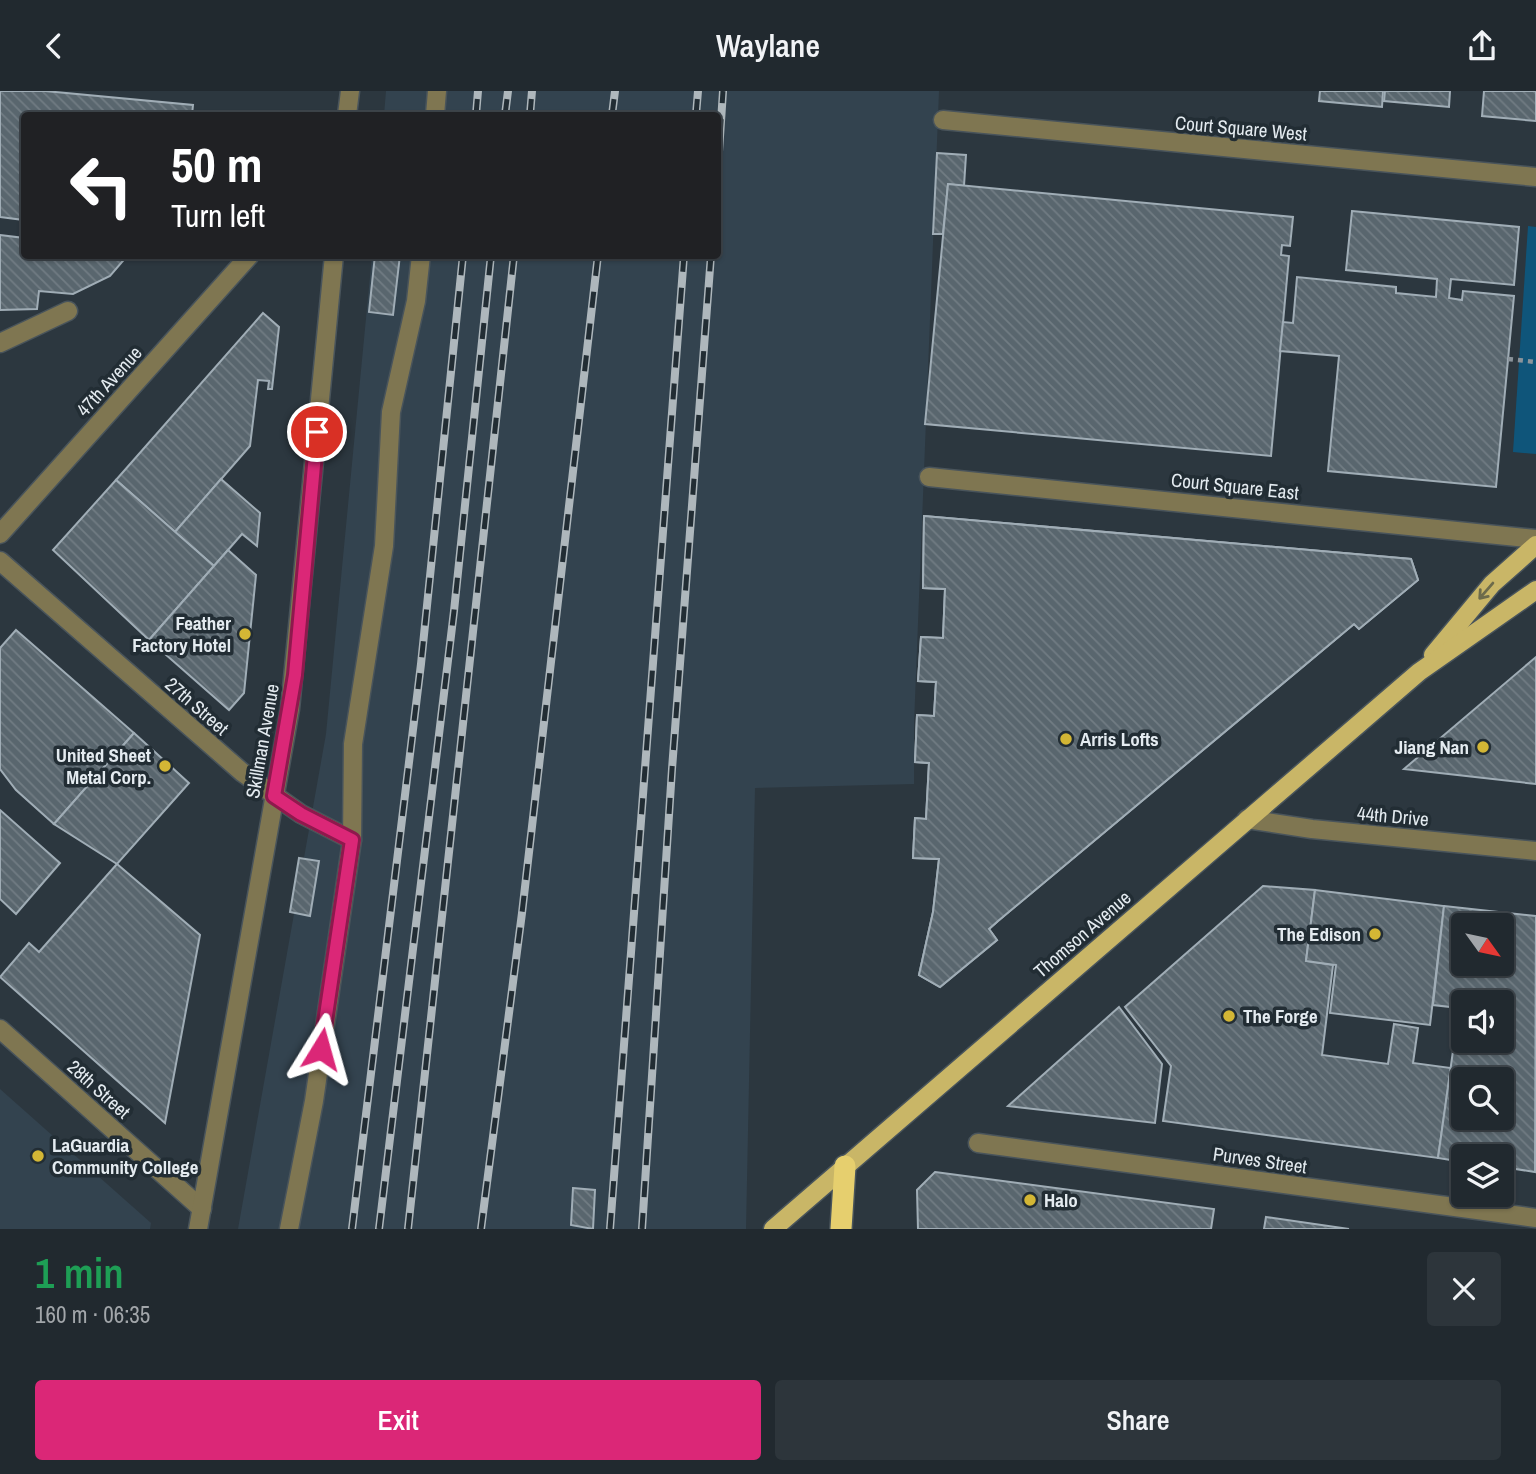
<!DOCTYPE html>
<meta charset="utf-8">
<style>
:root{--surface:#21292f;--page:#2d353b;--text:#f1f3f6;--muted:#a2a6aa;--line:#3e454b;--accent:#db2777}
body{margin:0;font-family:"Archivo Narrow",sans-serif;background:var(--page);color:var(--text);height:100vh;display:flex;flex-direction:column;font-size:26px;white-space:nowrap}
*{box-sizing:border-box;margin:0}
p{font-size:23px;color:var(--muted)}
.icon{flex:none;width:38px;height:38px;fill:none;stroke:currentColor;stroke-width:2;stroke-linecap:round;stroke-linejoin:round}
.map{position:relative;height:1138px;overflow:hidden}
.panel{display:flex;flex-direction:column;background:var(--surface);flex:1}
.panel>*{flex:none}
.hud{position:absolute;left:21px;top:21px;width:700px;height:147px;border-radius:7px;box-shadow:0 2px 5px #0004,0 0 0 2px var(--line);background:#202124;color:#fff;overflow:hidden}
.needle{width:46px;rotate:123deg}
.controls{position:absolute;left:1451px;top:822px;display:grid;gap:14px}
.controls a{display:grid;place-items:center;width:63px;height:63px;border-radius:7px;background:var(--surface);box-shadow:0 2px 5px #0004,0 0 0 2px var(--line);font-size:35px}
.pin{position:absolute;display:grid;place-items:center;width:60px;height:60px;color:#fff;margin:-30px;border:4px solid #fff;border-radius:50%;box-shadow:0 2px 7px #0007}
.me{position:absolute;width:77px;margin:-38px;rotate:8deg;stroke-linejoin:round;filter:drop-shadow(0 0 5px #0008)}
.turn{display:flex;align-items:center;gap:24px;height:147px;padding:0 35px;font-size:32px}
.turn .icon{width:91px;height:91px;stroke-width:2.5}
.turn b{display:block;font-size:49px;line-height:60px}
.round{display:grid;place-items:center;flex:none;width:74px;height:74px;border-radius:7px;background:var(--page)}
.overview{display:flex;align-items:center;justify-content:space-between;height:119px;padding:0 35px}
h1{font-size:42px;font-weight:600;line-height:52px;color:#1e9e55}
.button{display:flex;gap:14px;margin-top:auto;padding:14px 35px}
.button a{flex:1;height:80px;border-radius:7px;background:var(--accent);color:#fff;font-size:28px;font-weight:600;line-height:80px;text-align:center}
.button a+a{background:var(--page);color:var(--text)}
header{display:flex;justify-content:space-between;align-items:center;height:91px;padding:0 35px;background:var(--surface);font-size:32px;font-weight:600}
.map>svg:first-child{display:block}
.built{fill:#33434f}
.park{fill:#0f557a}
.building{fill:url(#building-back-hatch);stroke:#a0adb6;stroke-width:2;fill-rule:evenodd}
.lines{fill:none;stroke-linecap:round;stroke-linejoin:round}
.minor-casing{stroke:#49545b;stroke-width:21}
.major-casing{stroke:#49545b;stroke-width:21}
.highway-casing{stroke:#49545b;stroke-width:24}
.path{stroke:#8b949b;stroke-width:4.5;stroke-dasharray:5 5;stroke-linecap:butt}
.minor{stroke:#7f7651;stroke-width:18}
.major{stroke:#c9b667;stroke-width:18}
.highway{stroke:#e6cf6e;stroke-width:21}
.rail-casing{stroke:#aeb7bc;stroke-width:8}
.rail{stroke:#222d34;stroke-width:5;stroke-dasharray:16;stroke-linecap:butt}
.oneway{stroke:#6d6b4b}
.route-casing{stroke:#8e194d;stroke-width:18}
.route{stroke:#db2777;stroke-width:12}
.poi-dot{fill:#d3b635;stroke:#222d34;stroke-width:2.5}
.labels{text-anchor:middle;stroke-width:7;stroke-linejoin:round;paint-order:stroke}
.street-label{font-size:19px;fill:#e4ebf0;stroke:#222d34}
.poi-label{font-size:19px;font-weight:bold;fill:#e4ebf0;stroke:#222d34;text-anchor:end}
</style>
<header><svg class="icon" aria-label="back" viewBox="0 0 24 24"><path d="M15 5l-7 7 7 7"/></svg>Waylane<svg class="icon" aria-label="share" viewBox="0 0 24 24"><path d="M12 15V3M7 8l5-5 5 5M5 13v7h14v-7"/></svg></header>
<div class="map">
<svg width="1536" height="1138" viewBox="0 0 1536 1138">
<defs>
<pattern id="building-back-hatch" width="6" height="6" patternUnits="userSpaceOnUse" patternTransform="scale(1.75)"><rect width="6" height="6" fill="#59666e"/><path d="M-1 5l2 2M0 0l6 6M5-1l2 2" fill="none" stroke="#717c83"/></pattern>
</defs>
<rect width="100%" height="100%" fill="#2c373f"/>
<g class="built">
<polygon points="386,0 939,0 914,633 914,693 755,697 746,1138 238,1138 326,643 372,165 718,164 718,24 384,24"/>
<polygon points="0,998 151,1132 150,1138 0,1138"/>
</g>
<polygon class="park" points="1528,135 1536,136 1536,363 1513,361"/>
<g class="building">
<polygon points="0,0 45,0 193,14 192,24 24,24 24,129 0,126"/>
<polygon points="1320,0 1383,0 1382,16 1319,10"/>
<polygon points="1385,0 1450,0 1449,16 1384,10"/>
<polygon points="1484,0 1536,0 1536,30 1482,25"/>
<polygon points="937,62 966,64 964,95 948,93 943,143 933,143"/>
<polygon points="948,93 1293,126 1290,155 1282,154 1281,164 1289,165 1271,365 925,333"/>
<polygon points="1352,120 1519,136 1514,194 1451,188 1449,207 1462,209 1463,200 1514,205 1496,396 1328,380 1339,265 1280,260 1283,231 1293,232 1297,186 1396,196 1396,202 1436,206 1437,188 1346,179"/>
<polygon points="0,144 24,147 24,164 128,164 110,185 73,203 39,200 37,218 0,219"/>
<polygon points="375,164 400,164 393,224 369,221"/>
<polygon points="263,222 279,236 272,298 268,298 269,290 258,289 250,355 175,441 116,389"/>
<polygon points="221,388 260,422 257,455 242,443 214,475 175,441"/>
<polygon points="116,389 214,475 149,549 53,459"/>
<path d="M 924,425 L 1411,468 L 1418,489 L 1359,538 L 1354,533 L 998,830 L 989,838 L 997,849 L 940,896 L 919,884 L 933,821 L 939,768 L 913,767 L 915,727 L 926,728 L 929,672 L 915,671 L 917,624 L 934,625 L 936,591 L 918,590 L 921,546 L 943,547 L 945,498 L 923,497 ZM 1028,527 L 1138,542 L 1151,576 L 1050,660 L 1016,645 Z"/>
<polygon points="924,425 1411,468 1418,489 1359,538 1354,533 998,830 989,838 997,849 940,896 919,884 933,821 939,768 913,767 915,727 926,728 929,672 915,671 917,624 934,625 936,591 918,590 921,546 943,547 945,498 923,497"/>
<polygon points="228,459 256,484 244,602 229,619 149,549"/>
<polygon points="16,539 134,642 54,733 16,699 0,678 0,557"/>
<polygon points="1536,566 1536,693 1404,678"/>
<polygon points="134,642 189,692 117,773 54,733"/>
<polygon points="0,719 60,772 16,823 0,808"/>
<polygon points="299,767 319,770 310,825 290,821"/>
<polygon points="117,773 200,844 165,1032 0,886 29,852 39,861"/>
<polygon points="1263,795 1315,799 1306,870 1333,874 1322,964 1388,973 1394,933 1418,937 1413,972 1451,977 1438,1067 1163,1030 1171,975 1125,916"/>
<polygon points="1315,799 1444,815 1430,934 1330,922 1336,874 1306,870"/>
<path d="M 1444,815 L 1536,825 L 1535,1081 L 1502,1076 L 1502,1066 L 1463,1066 L 1463,1071 L 1438,1067 L 1459,917 L 1433,914 ZM 1463,835 L 1502,835 L 1502,873 L 1463,873 ZM 1463,912 L 1502,912 L 1502,950 L 1463,950 ZM 1463,989 L 1502,989 L 1502,1027 L 1463,1027 Z"/>
<polygon points="1119,916 1162,973 1155,1032 1008,1015"/>
<polygon points="935,1081 1214,1118 1211,1138 918,1138 917,1099"/>
<polygon points="573,1097 595,1099 593,1138 571,1134"/>
<polygon points="1266,1126 1349,1138 1264,1138"/>
</g>
<g class="lines">
<defs>
<g id="minor">
<polyline points="347,24 350,0"/>
<polyline points="435,24 437,0"/>
<polyline points="943,29 1536,86"/>
<polyline points="0,252 68,220"/>
<polyline points="929,386 1536,448"/>
<polyline points="0,443 250,164"/>
<polyline points="0,470 243,682 301,723 352,749"/>
<polyline points="1247,728 1312,738 1536,760"/>
<polyline points="0,938 202,1118"/>
<polyline points="978,1052 1536,1127"/>
<polyline points="198,1138 290,618 334,164"/>
<polyline points="289,1138 314,1010 352,749 353,653 384,455 391,321 416,210 421,164"/>
</g>
<g id="major">
<polyline points="1433,564 1492,493 1536,454"/>
<polyline points="773,1138 1419,581 1536,499"/>
</g>
<polyline id="highway" points="841,1138 845,1075"/>
</defs>
<use href="#minor" class="minor-casing"/>
<use href="#major" class="major-casing"/>
<use href="#highway" class="highway-casing"/>
<polyline class="path" points="1508,268 1536,271"/>
<use href="#minor" class="minor"/>
<use href="#major" class="major"/>
<use href="#highway" class="highway"/>
<defs>
<g id="rail">
<polyline points="476,24 478,0"/>
<polyline points="505,24 508,0"/>
<polyline points="530,24 532,0"/>
<polyline points="612,24 615,0"/>
<polyline points="696,24 698,0"/>
<polyline points="718,76 723,0"/>
<polyline points="352,1138 421,573 463,164"/>
<polyline points="379,1138 454,520 491,164"/>
<polyline points="408,1138 514,164"/>
<polyline points="481,1138 522,822 598,164"/>
<polyline points="610,1138 684,164"/>
<polyline points="642,1138 672,678 711,164"/>
</g>
</defs>
<use href="#rail" class="rail-casing"/>
<use href="#rail" class="rail"/>
</g>
<defs><path id="oneway-shaft" d="M-6 0H5M1.5-3L5.5 0L1.5 3" fill="none" stroke-width="1.6" stroke-linecap="round" stroke-linejoin="round" transform="scale(1.75)"/></defs>
<use class="oneway" href="#oneway-shaft" transform="translate(1486 500) rotate(131)"/>
<g class="lines">
<defs>
<polyline id="route" points="317,341 295,584 274,705 301,723 352,749 321,958"/>
</defs>
<use href="#route" class="route-casing"/>
<use href="#route" class="route"/>
</g>
<g class="poi-dot">
<circle cx="245" cy="543" r="7"/>
<circle cx="1066" cy="648" r="7"/>
<circle cx="1483" cy="656" r="7"/>
<circle cx="165" cy="675" r="7"/>
<circle cx="1375" cy="843" r="7"/>
<circle cx="1229" cy="925" r="7"/>
<circle cx="38" cy="1065" r="7"/>
<circle cx="1030" cy="1109" r="7"/>
</g>
<g class="labels">
<g class="street-label">
<text transform="translate(1241 37) rotate(5)" y="7">Court Square West</text>
<text transform="translate(109 290) rotate(-48)" y="7">47th Avenue</text>
<text transform="translate(1235 395) rotate(6)" y="7">Court Square East</text>
<text transform="translate(197 615) rotate(41)" y="7">27th Street</text>
<text transform="translate(262 650) rotate(-80)" y="7">Skillman Avenue</text>
<text transform="translate(1393 725) rotate(5)" y="7">44th Drive</text>
<text transform="translate(1082 843) rotate(-41)" y="7">Thomson Avenue</text>
<text transform="translate(99 998) rotate(42)" y="7">28th Street</text>
<text transform="translate(1260 1069) rotate(8)" y="7">Purves Street</text>
</g>
<g class="poi-label">
<text x="231" y="539">Feather<tspan x="231" dy="22">Factory Hotel</tspan></text>
<text x="1080" y="655" text-anchor="start">Arris Lofts</text>
<text x="1469" y="663">Jiang Nan</text>
<text x="151" y="671">United Sheet<tspan x="151" dy="22">Metal Corp.</tspan></text>
<text x="1361" y="850">The Edison</text>
<text x="1243" y="932" text-anchor="start">The Forge</text>
<text x="52" y="1061" text-anchor="start">LaGuardia<tspan x="52" dy="22">Community College</tspan></text>
<text x="1044" y="1116" text-anchor="start">Halo</text>
</g>
</g>
</svg>
<div class="controls">
<a><svg class="needle" viewBox="-14 -14 28 28"><path d="M0-13l5 13h-10z" fill="#e53935"/><path d="M0 13l5-13h-10z" fill="#a2a6aa"/></svg></a>
<a><svg class="icon" aria-label="sound" viewBox="0 0 24 24"><path d="M4 9h4l5-4v14l-5-4H4zM17 9q2 3 0 6"/></svg></a>
<a><svg class="icon" aria-label="search" viewBox="0 0 24 24"><circle cx="10" cy="10" r="6"/><path d="M15 15l6 6"/></svg></a>
<a><svg class="icon" aria-label="layers" viewBox="0 0 24 24"><path d="M12 4l9 5-9 5-9-5zM3 14l9 5 9-5"/></svg></a>
</div>
<div class="pin" style="left:317px;top:341px;background:#d93025"><svg class="icon" aria-label="arrive" viewBox="0 0 24 24"><path d="M6 21V4h12l-3 4 3 4H6"/></svg></div>
<svg class="me" style="left:321px;top:958px" viewBox="-20 -20 40 40"><path d="M0-17L14 15 0 8-14 15z" fill="#db2777" stroke="#fff" stroke-width="4"/></svg>
<div class="hud">
<div class="turn"><svg class="icon" aria-label="left" viewBox="0 0 24 24"><path d="M17 20v-9H6M10 6l-5 5 5 5"/></svg><div><b>50 m</b>Turn left</div></div>
</div>
</div>
<section class="panel">
<div class="overview"><div><h1>1 min</h1><p>160 m · 06:35</p></div><a class="round"><svg class="icon" aria-label="close" viewBox="0 0 24 24"><path d="M6 6l12 12M18 6L6 18"/></svg></a></div>
<div class="button"><a>Exit</a><a>Share</a></div>
</section>
